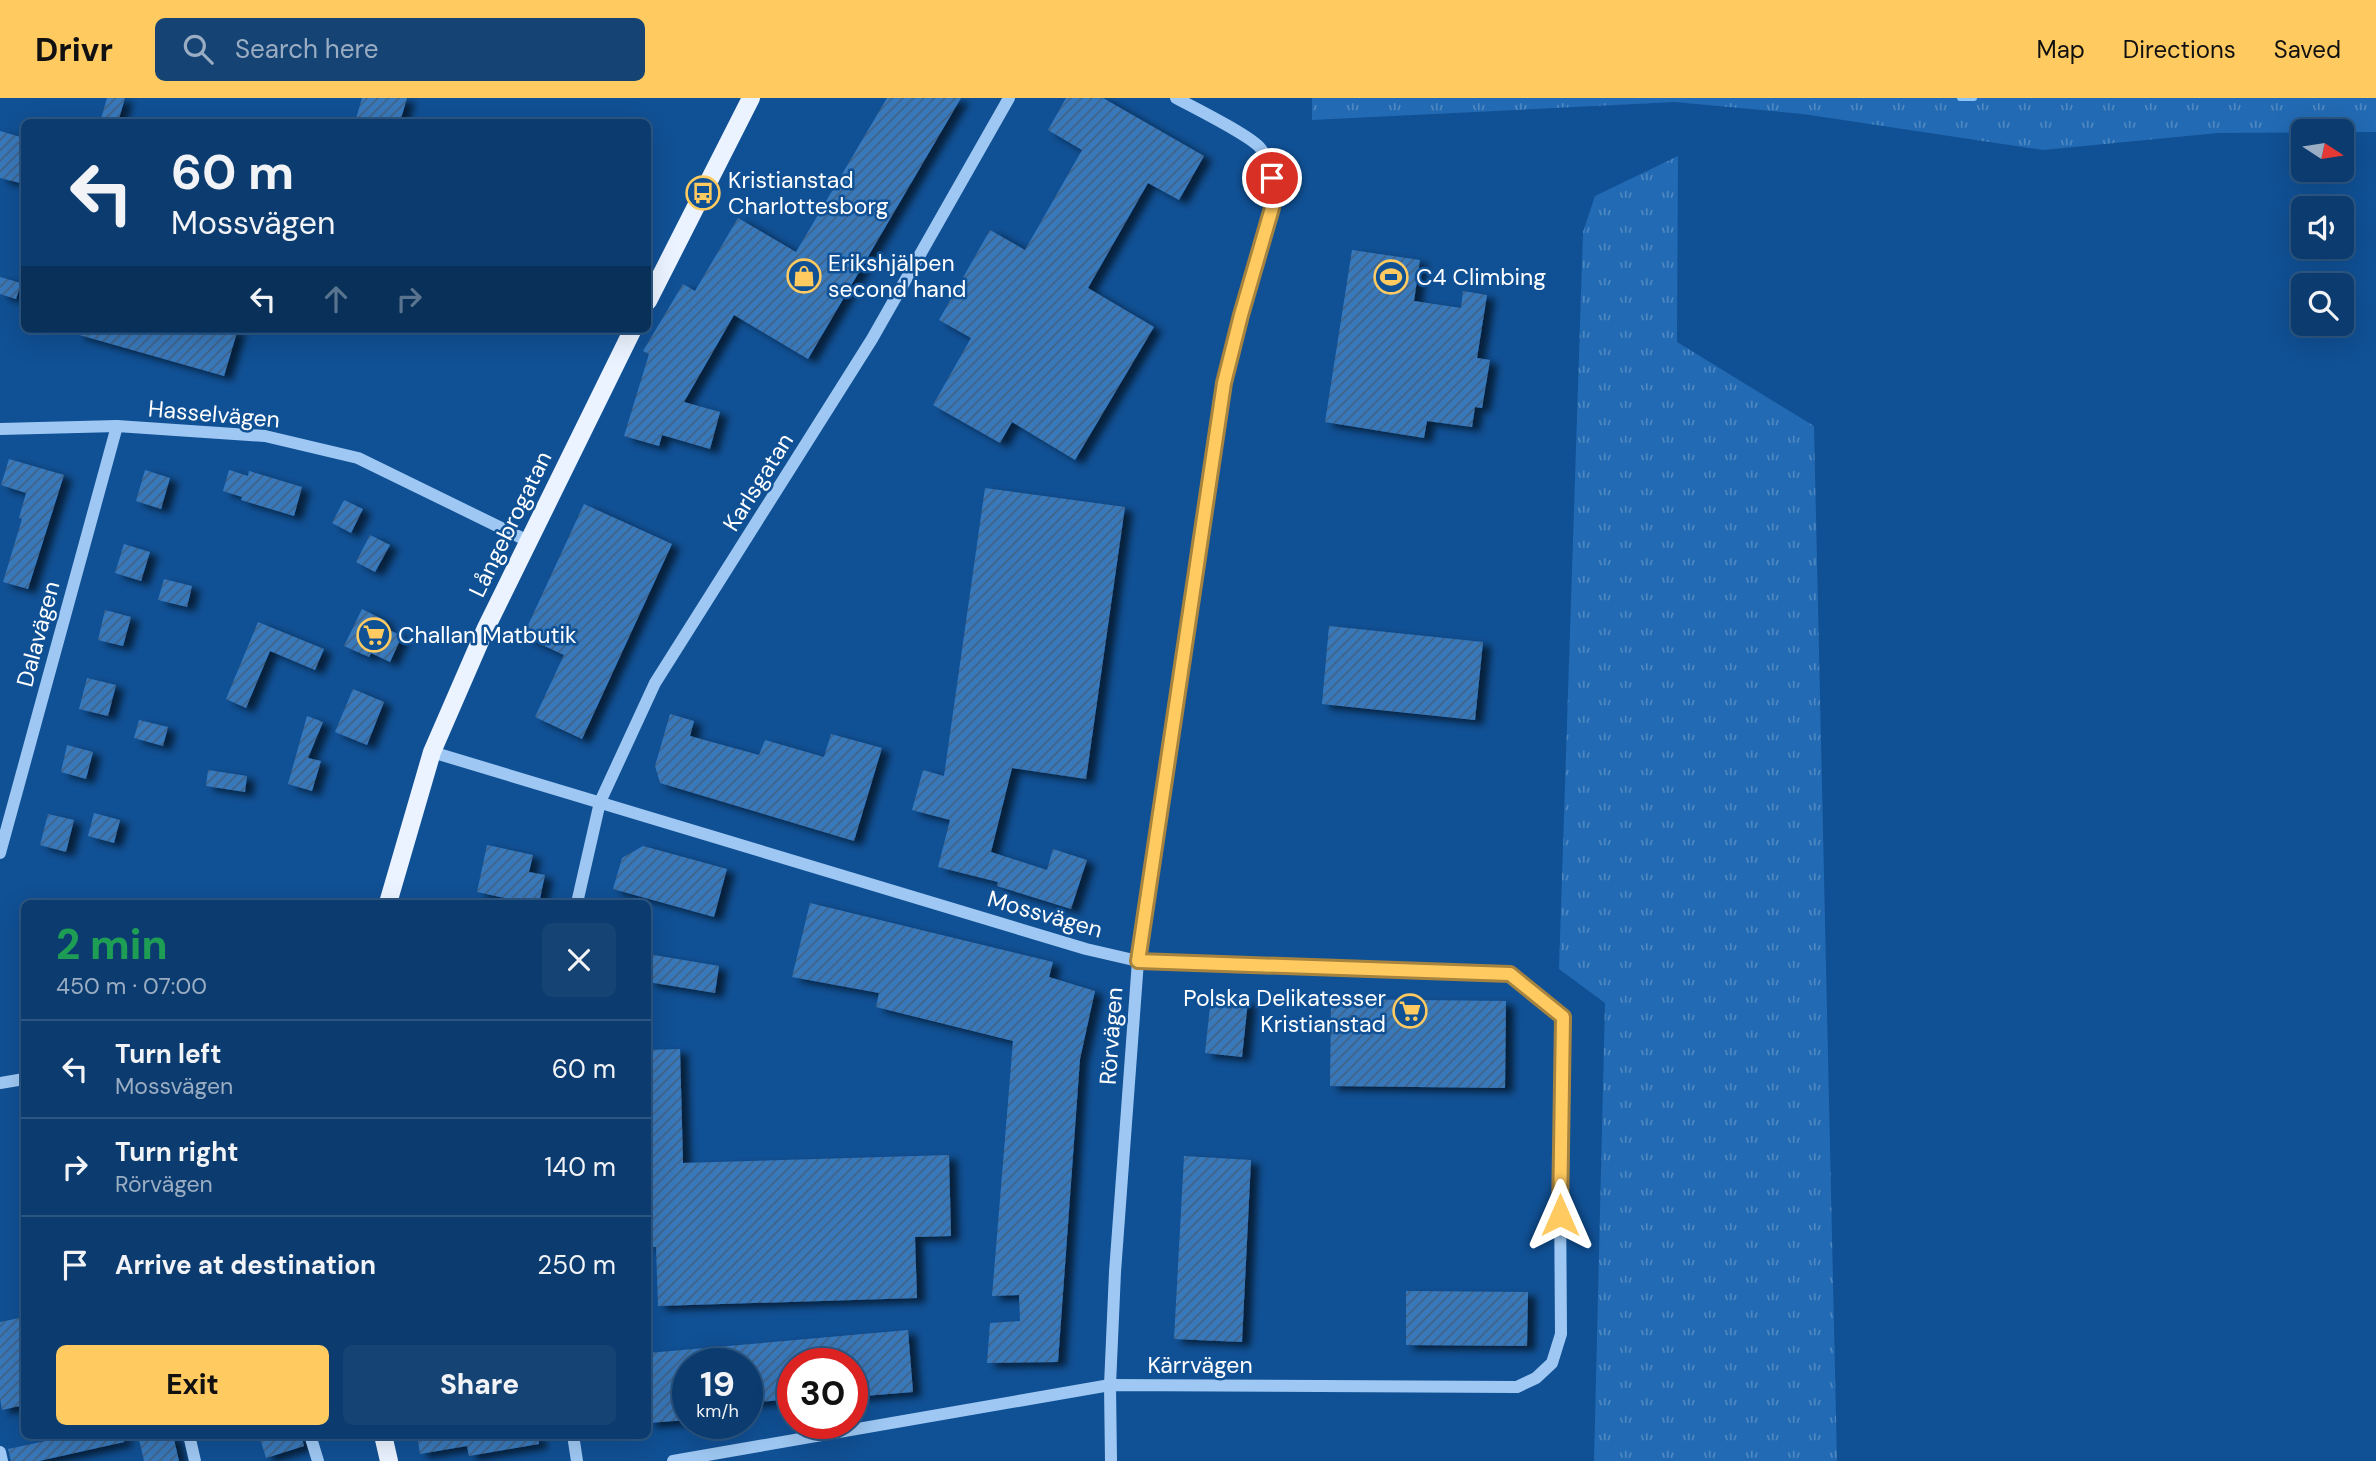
<!DOCTYPE html>
<meta charset="utf-8">
<style>
:root{--surface:#0c3c6f;--page:#154374;--text:#f1f3f6;--muted:#9aadc3;--line:#2c5682;--accent:#ffca60}
body{margin:0;font-family:"DM Sans",sans-serif;background:var(--page);color:var(--text);height:100vh;display:flex;flex-direction:column;font-size:26px;white-space:nowrap}
*{box-sizing:border-box;margin:0}
p{font-size:23px;color:var(--muted)}
.icon{flex:none;width:38px;height:38px;fill:none;stroke:currentColor;stroke-width:2;stroke-linecap:round;stroke-linejoin:round}
.map{position:relative;flex:1;overflow:hidden}
.drawer{position:absolute;left:21px;top:802px;width:630px;height:539px;display:flex;flex-direction:column;background:var(--surface);border-radius:10px;box-shadow:0 7px 28px #0002,0 0 0 2px var(--line)}
.drawer>*{flex:none}
.guide{position:absolute;left:21px;top:21px;width:630px;height:214px;border-radius:10px;box-shadow:0 7px 28px #0002,0 0 0 2px var(--line);background:#0c3c6f;color:var(--text);overflow:hidden}
.needle{width:46px;rotate:102deg}
.buttons{position:absolute;left:2291px;top:21px;display:grid;gap:14px}
.buttons a{display:grid;place-items:center;width:63px;height:63px;border-radius:10px;background:var(--surface);box-shadow:0 7px 28px #0002,0 0 0 2px var(--line);font-size:35px}
.speed{position:absolute;left:672px;top:1250px;display:flex;gap:14px;font-size:35px;font-weight:700;text-align:center}
.speed>*{display:grid;place-content:center;width:91px;height:91px;border-radius:50%;background:var(--surface);box-shadow:0 7px 28px #0002,0 0 0 2px var(--line);line-height:1}
.speed small{font-size:18px;font-weight:400}
.speed .limit{border:10px solid #d22;background:#fff;color:#111}
.pin{position:absolute;display:grid;place-items:center;width:60px;height:60px;color:#fff;margin:-30px;border:4px solid #fff;border-radius:50%;box-shadow:0 2px 7px #0007}
.me{position:absolute;width:77px;margin:-38px;rotate:0deg;stroke-linejoin:round;filter:drop-shadow(0 0 5px #0008)}
.turn{display:flex;align-items:center;gap:24px;height:147px;padding:0 35px;font-size:32px}
.turn .icon{width:91px;height:91px;stroke-width:2.5}
.turn b{display:block;font-size:49px;line-height:60px}
.lanes{display:flex;align-items:center;height:66px;padding:0 35px;background:#0003;justify-content:center;gap:35px;direction:ltr}
.lanes .off{opacity:.35}
.round{display:grid;place-items:center;flex:none;width:74px;height:74px;border-radius:10px;background:var(--page)}
.summary{display:flex;align-items:center;justify-content:space-between;height:119px;padding:0 35px}
h1{font-size:42px;font-weight:800;line-height:52px;color:#1e9e55}
.button{display:flex;gap:14px;margin-top:auto;padding:14px 35px}
.button a{flex:1;height:80px;border-radius:10px;background:var(--accent);color:#111;font-size:28px;font-weight:800;line-height:80px;text-align:center}
.button a+a{background:var(--page);color:var(--text)}
ul{padding:0;list-style:none}
li{display:flex;align-items:center;gap:21px;height:98px;padding:0 35px;border-top:2px solid var(--line)}
li div{flex:1}
li b{display:block;font-size:26px}
li em{font-style:normal}
header{display:flex;align-items:center;gap:42px;box-sizing:border-box;height:98px;padding:0 35px;background:var(--accent);color:#111}
header strong{font-size:33px}
nav{display:flex;gap:38px;margin-inline-start:auto;font-size:24px}
.search{width:490px;height:63px;background:var(--page);display:flex;align-items:center;gap:18px;box-sizing:border-box;padding:0 24px;border-radius:10px;color:var(--muted);font-size:26px}
.map>svg:first-child{display:block}
.grass{fill:url(#grass-tufts)}
.lines{fill:none;stroke-linecap:round;stroke-linejoin:round}
.stream{stroke:#8fc4f7;stroke-width:6}
.building{fill:url(#building-hatch);filter:url(#shadow)}
.minor{stroke:#9ec8f3;stroke-width:12}
.major{stroke:#eaf3ff;stroke-width:18}
.route-casing{stroke:#a6833e;stroke-width:18}
.route{stroke:#ffca60;stroke-width:12}
.labels{text-anchor:middle;stroke-width:5;stroke-linejoin:round;paint-order:stroke}
.poi-label{font-size:23px;fill:#fff;stroke:#105094;text-anchor:start}
.street-label{font-size:23px;fill:#fff;stroke:#105094}
</style>
<header>
<strong>Drivr</strong>
<div class="search"><svg class="icon" aria-label="search" viewBox="0 0 24 24"><circle cx="10" cy="10" r="6"/><path d="M15 15l6 6"/></svg>Search here</div>
<nav><a>Map</a><a>Directions</a><a>Saved</a></nav>
</header>
<div class="map">
<svg width="2376" height="1363" viewBox="0 0 2376 1363">
<defs>
<pattern id="grass-tufts" width="24" height="20" patternUnits="userSpaceOnUse" patternTransform="scale(1.75)"><rect width="24" height="20" fill="#226ab3"/><path d="M3 7l-1-3M5 7V3M7 7l1-3M15 17l-1-3M17 17v-4M19 17l1-3" fill="none" stroke="#4e88c2"/></pattern>
<pattern id="building-hatch" width="6" height="6" patternUnits="userSpaceOnUse" patternTransform="scale(1.75)"><rect width="6" height="6" fill="#3979bc"/><path d="M-1 1l2-2M0 6l6-6M5 7l2-2" fill="none" stroke="#426284"/></pattern>
<filter id="shadow"><feDropShadow dx="8" dy="4.5" stdDeviation="3.5" flood-color="#0009"/></filter>
</defs>
<rect width="100%" height="100%" fill="#105094"/>
<g class="grass">
<polygon points="1312,0 2376,0 2376,34 2218,35 2043,52 1803,16 1675,4 1312,22"/>
<polygon points="1678,58 1677,244 1814,328 1837,1363 1594,1363 1605,905 1559,871 1583,134 1595,98"/>
</g>
<g class="lines">
<polyline class="stream" points="1960,0 1974,0"/>
</g>
<g class="building">
<polygon points="107,0 125,0 118,24 100,24"/>
<polygon points="362,0 407,0 400,24 355,24"/>
<polygon points="887,0 961,0 808,261 734,217 684,304 720,314 710,351 662,337 659,348 624,338 649,256 643,253 683,186 695,193 738,120 796,154"/>
<polygon points="1066,0 1103,0 1204,58 1179,102 1148,85 1088,190 1154,229 1075,362 1012,324 1000,345 933,307 971,240 939,222 990,132 1025,152 1082,52 1048,32"/>
<polygon points="0,33 24,40 24,86 0,80"/>
<polygon points="1352,152 1420,162 1414,203 1461,210 1463,193 1487,197 1477,260 1490,262 1482,310 1475,309 1472,329 1427,323 1424,340 1325,324"/>
<polygon points="0,179 21,185 16,201 0,196"/>
<polygon points="77,231 238,231 224,278 76,236"/>
<polygon points="9,361 64,377 28,491 3,484 22,421 19,420 26,395 1,387"/>
<polygon points="145,372 170,380 161,411 136,403"/>
<polygon points="229,372 248,378 249,373 302,389 294,418 241,402 242,399 223,393"/>
<polygon points="985,390 1125,409 1086,681 1012,670 991,754 1047,772 1053,751 1087,762 1071,811 997,788 998,784 938,769 950,722 912,712 923,672 944,678"/>
<polygon points="344,402 363,411 351,435 332,425"/>
<polygon points="584,406 672,446 582,641 535,619 564,557 523,538"/>
<polygon points="370,437 390,447 375,474 356,464"/>
<polygon points="124,446 150,454 141,483 115,475"/>
<polygon points="164,481 192,488 187,509 158,502"/>
<polygon points="362,511 386,523 383,529 402,538 390,564 371,555 369,559 344,548"/>
<polygon points="105,512 131,519 123,548 98,542"/>
<polygon points="258,524 324,551 315,572 270,553 246,610 226,601"/>
<polygon points="1329,528 1483,544 1475,622 1322,606"/>
<polygon points="87,580 116,587 108,618 79,611"/>
<polygon points="353,591 384,604 367,647 335,634"/>
<polygon points="670,616 694,623 690,638 759,657 765,642 824,659 831,636 882,650 854,743 660,685 655,668"/>
<polygon points="307,618 323,624 308,660 321,663 312,693 288,686"/>
<polygon points="139,622 168,629 163,648 134,640"/>
<polygon points="67,647 93,654 86,681 61,674"/>
<polygon points="208,672 247,678 245,694 206,688"/>
<polygon points="94,715 120,722 114,745 88,738"/>
<polygon points="48,716 74,722 66,754 40,747"/>
<polygon points="487,747 533,757 529,774 545,777 539,805 528,805 477,794"/>
<polygon points="643,748 727,771 714,819 613,791 622,760"/>
<polygon points="810,805 1053,864 1049,879 1095,893 1080,961 1058,1264 987,1265 990,1225 1020,1223 1019,1197 992,1198 1013,943 876,909 879,895 792,879"/>
<polygon points="648,856 719,868 715,895 648,884"/>
<polygon points="1211,899 1248,903 1242,959 1205,955"/>
<polygon points="1331,901 1506,903 1505,990 1330,988"/>
<polygon points="680,951 683,1065 949,1057 951,1138 915,1139 917,1200 658,1208 656,1149 648,1149 648,952"/>
<polygon points="1184,1058 1251,1062 1242,1244 1174,1241"/>
<polygon points="1406,1193 1528,1194 1527,1248 1406,1247"/>
<polygon points="24,1219 24,1307 2,1312 0,1301 0,1224"/>
<polygon points="908,1232 913,1294 852,1299 852,1265 793,1265 793,1301 747,1305 747,1265 688,1265 688,1322 648,1325 648,1255"/>
<polygon points="74,1337 124,1337 124,1344 39,1363 11,1363 8,1351"/>
<polygon points="138,1337 173,1337 179,1363 144,1363"/>
<polygon points="259,1337 301,1337 304,1348 266,1360"/>
<polygon points="417,1337 538,1337 539,1346 469,1358 467,1348 420,1356"/>
</g>
<g class="lines">
<g class="minor">
<polyline points="0,331 117,328 265,338 358,360 528,443"/>
<polyline points="432,654 1086,851 1138,863 1509,876 1563,919 1560,1093 1561,1236 1552,1265 1536,1280 1517,1289 1110,1287 673,1363"/>
<polyline points="0,755 117,328"/>
<polyline points="577,805 600,704 655,585 872,241 1009,0"/>
<polyline points="0,985 24,981"/>
<polyline points="189,1337 195,1363"/>
<polyline points="310,1337 318,1363"/>
<polyline points="573,1337 577,1363"/>
<polyline points="0,1354 2,1363"/>
<path d="M 1111,1363 L 1110,1287 L 1115,1174 L 1138,863 L 1224,285 L 1241,217 L 1272,110 C 1275,90 1273,68 1261,51 C 1253,39 1193,9 1176,0"/>
</g>
<g class="major">
<polyline points="648,203 751,0"/>
<polyline points="388,805 432,654 485,532 633,231"/>
<polyline points="383,1337 389,1363"/>
</g>
</g>
<g class="lines">
<defs>
<polyline id="route" points="1272,80 1274,92 1272,110 1241,217 1224,285 1138,863 1510,876 1563,919 1560,1117"/>
</defs>
<use href="#route" class="route-casing"/>
<use href="#route" class="route"/>
</g>
<defs>
<symbol id="bus-ring" viewBox="-11 -11 22 22"><circle r="9.5" fill="#105094" stroke="#ffca60" stroke-width="1.5"/><path d="M-5-6H5V4H4V6H2V4H-2V6H-4V4H-5ZM-3.5-4V0h7V-4ZM-3.5 1.2v1.5H-2V1.2ZM2 1.2v1.5H3.5V1.2Z" fill="#ffca60"/></symbol>
<symbol id="shop-ring" viewBox="-11 -11 22 22"><circle r="9.5" fill="#105094" stroke="#ffca60" stroke-width="1.5"/><path d="M-5-2.5h2.3a2.7 3.5 0 0 1 5.4 0H5L5.5 6h-11ZM-1.5-2.5h3a1.5 2.3 0 0 0-3 0Z" fill="#ffca60"/></symbol>
<symbol id="stadium-ring" viewBox="-11 -11 22 22"><circle r="9.5" fill="#105094" stroke="#ffca60" stroke-width="1.5"/><path d="M0-5a6.5 5 0 1 0 0 10a6.5 5 0 1 0 0-10ZM-3.5-1.8h7v3.6h-7Z" fill="#ffca60"/></symbol>
<symbol id="supermarket-ring" viewBox="-11 -11 22 22"><circle r="9.5" fill="#105094" stroke="#ffca60" stroke-width="1.5"/><path d="M-6-5.5h2.5l.6 2H6L4.5 2H-2.5L-4.4-4H-6ZM-1.5 3.2a1.3 1.3 0 1 0 .1 0ZM3 3.2a1.3 1.3 0 1 0 .1 0Z" fill="#ffca60"/></symbol>
</defs>
<g fill-rule="evenodd">
<use href="#bus-ring" x="684" y="76" width="38" height="38"/>
<use href="#shop-ring" x="785" y="159" width="38" height="38"/>
<use href="#stadium-ring" x="1372" y="160" width="38" height="38"/>
<use href="#supermarket-ring" x="355" y="518" width="38" height="38"/>
<use href="#supermarket-ring" x="1391" y="894" width="38" height="38"/>
</g>
<g class="labels">
<g class="poi-label">
<text x="728" y="90">Kristianstad<tspan x="728" dy="26">Charlottesborg</tspan></text>
<text x="828" y="173">Erikshjälpen<tspan x="828" dy="26">second hand</tspan></text>
<text x="1416" y="187">C4 Climbing</text>
<text x="398" y="545">Challan Matbutik</text>
<text x="1386" y="908" text-anchor="end">Polska Delikatesser<tspan x="1386" dy="26">Kristianstad</tspan></text>
</g>
<g class="street-label">
<text transform="translate(214 316) rotate(5)" y="8">Hasselvägen</text>
<text transform="translate(758 384) rotate(-58)" y="8">Karlsgatan</text>
<text transform="translate(510 426) rotate(-64)" y="8">Långebrogatan</text>
<text transform="translate(38 536) rotate(-75)" y="8">Dalavägen</text>
<text transform="translate(1045 816) rotate(16)" y="8">Mossvägen</text>
<text transform="translate(1111 938) rotate(-86)" y="8">Rörvägen</text>
<text x="1200" y="1275">Kärrvägen</text>
</g>
</g>
</svg>
<div class="buttons">
<a><svg class="needle" viewBox="-14 -14 28 28"><path d="M0-13l5 13h-10z" fill="#e53935"/><path d="M0 13l5-13h-10z" fill="#9aadc3"/></svg></a>
<a><svg class="icon" aria-label="sound" viewBox="0 0 24 24"><path d="M4 9h4l5-4v14l-5-4H4zM17 9q2 3 0 6"/></svg></a>
<a><svg class="icon" aria-label="search" viewBox="0 0 24 24"><circle cx="10" cy="10" r="6"/><path d="M15 15l6 6"/></svg></a>
</div>
<div class="speed"><div>19<small>km/h</small></div><div class="limit">30</div></div>
<div class="pin" style="left:1272px;top:80px;background:#d93025"><svg class="icon" aria-label="arrive" viewBox="0 0 24 24"><path d="M6 21V4h12l-3 4 3 4H6"/></svg></div>
<svg class="me" style="left:1560px;top:1117px" viewBox="-20 -20 40 40"><path d="M0-17L14 15 0 8-14 15z" fill="#ffca60" stroke="#fff" stroke-width="4"/></svg>
<div class="guide">
<div class="turn"><svg class="icon" aria-label="left" viewBox="0 0 24 24"><path d="M17 20v-9H6M10 6l-5 5 5 5"/></svg><div><b>60 m</b>Mossvägen</div></div>
<div class="lanes"><svg class="icon" aria-label="left" viewBox="0 0 24 24"><path d="M17 20v-9H6M10 6l-5 5 5 5"/></svg><svg class="icon off" aria-label="ahead" viewBox="0 0 24 24"><path d="M12 20V5M6 11l6-6 6 6"/></svg><svg class="icon off" aria-label="right" viewBox="0 0 24 24"><path d="M7 20v-9h11M14 6l5 5-5 5"/></svg></div>
</div>
<section class="drawer">
<div class="summary"><div><h1>2 min</h1><p>450 m · 07:00</p></div><a class="round"><svg class="icon" aria-label="close" viewBox="0 0 24 24"><path d="M6 6l12 12M18 6L6 18"/></svg></a></div>
<ul>
<li><svg class="icon" aria-label="left" viewBox="0 0 24 24"><path d="M17 20v-9H6M10 6l-5 5 5 5"/></svg><div><b>Turn left</b><p>Mossvägen</p></div><em>60 m</em></li>
<li><svg class="icon" aria-label="right" viewBox="0 0 24 24"><path d="M7 20v-9h11M14 6l5 5-5 5"/></svg><div><b>Turn right</b><p>Rörvägen</p></div><em>140 m</em></li>
<li><svg class="icon" aria-label="arrive" viewBox="0 0 24 24"><path d="M6 21V4h12l-3 4 3 4H6"/></svg><div><b>Arrive at destination</b></div><em>250 m</em></li>
</ul>
<div class="button"><a>Exit</a><a>Share</a></div>
</section>
</div>
